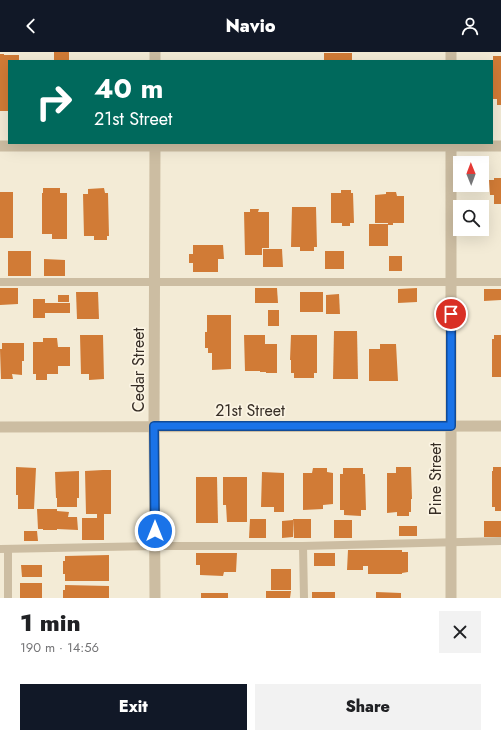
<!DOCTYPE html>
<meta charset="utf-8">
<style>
:root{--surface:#fff;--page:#f2f2f2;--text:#202124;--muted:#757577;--accent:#111827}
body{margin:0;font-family:Jost,sans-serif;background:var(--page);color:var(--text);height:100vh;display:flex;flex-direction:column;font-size:15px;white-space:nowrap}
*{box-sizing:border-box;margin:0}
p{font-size:13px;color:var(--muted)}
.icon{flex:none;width:22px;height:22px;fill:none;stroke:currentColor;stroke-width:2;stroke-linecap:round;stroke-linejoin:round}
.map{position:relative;height:546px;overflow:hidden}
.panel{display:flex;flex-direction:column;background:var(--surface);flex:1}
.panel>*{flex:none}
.banner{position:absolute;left:8px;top:8px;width:485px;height:84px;border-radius:0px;box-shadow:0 4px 16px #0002;background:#00695c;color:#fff;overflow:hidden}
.needle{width:26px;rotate:359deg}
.controls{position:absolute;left:453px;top:104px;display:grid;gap:8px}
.controls a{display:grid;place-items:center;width:36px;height:36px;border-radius:0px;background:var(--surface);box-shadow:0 4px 16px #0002;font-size:20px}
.pin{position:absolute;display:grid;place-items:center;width:34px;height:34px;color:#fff;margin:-17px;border:2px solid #fff;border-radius:50%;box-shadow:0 1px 4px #0007}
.me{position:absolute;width:44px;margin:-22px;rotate:0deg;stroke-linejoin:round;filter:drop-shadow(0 0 3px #0008)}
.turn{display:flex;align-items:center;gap:14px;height:84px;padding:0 20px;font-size:18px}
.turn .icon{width:52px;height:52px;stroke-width:2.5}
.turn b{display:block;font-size:28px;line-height:34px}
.round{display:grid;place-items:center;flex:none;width:42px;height:42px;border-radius:0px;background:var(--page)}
.headline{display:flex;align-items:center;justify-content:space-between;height:68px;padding:0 20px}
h1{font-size:24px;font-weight:800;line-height:30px}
.cta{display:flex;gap:8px;margin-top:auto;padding:8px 20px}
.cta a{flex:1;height:46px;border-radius:0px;background:var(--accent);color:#fff;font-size:16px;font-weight:800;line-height:46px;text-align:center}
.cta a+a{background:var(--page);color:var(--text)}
header{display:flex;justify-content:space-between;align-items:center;height:52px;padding:0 20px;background:var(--accent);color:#fff;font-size:18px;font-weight:800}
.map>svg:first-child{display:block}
.building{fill:#d17b36}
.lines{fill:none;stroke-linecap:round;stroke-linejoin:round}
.service{stroke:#ccbda2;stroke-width:8}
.minor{stroke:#ccbda2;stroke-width:11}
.tertiary{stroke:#ccbda2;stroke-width:11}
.route-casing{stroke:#114b97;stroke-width:10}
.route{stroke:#1a73e8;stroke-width:7}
.labels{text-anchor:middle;stroke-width:3.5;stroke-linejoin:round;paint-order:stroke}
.street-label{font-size:16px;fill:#362d25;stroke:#fbf4e3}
</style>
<header><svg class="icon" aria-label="back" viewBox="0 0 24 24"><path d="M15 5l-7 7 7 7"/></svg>Navio<svg class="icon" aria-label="person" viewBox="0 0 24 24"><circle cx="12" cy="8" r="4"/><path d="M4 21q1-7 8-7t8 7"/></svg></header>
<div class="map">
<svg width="501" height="546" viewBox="0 0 501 546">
<rect width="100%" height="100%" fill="#f3ebd6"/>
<g class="building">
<rect x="54" y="0" width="15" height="9"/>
<rect x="324" y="1" width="28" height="8"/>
<polygon points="0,2 4,2 4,3 19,3 19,9 9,9 9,59 0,59"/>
<polygon points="493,4 501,4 501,53 497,53 497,47 493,47"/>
<polygon points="494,126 501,126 501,152 494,152 494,143 490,143 489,128 494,128"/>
<polygon points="43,136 60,136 60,141 67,141 67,187 52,187 52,182 42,182 42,141 43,141"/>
<polygon points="104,136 105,141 108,141 109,184 107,184 107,188 94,188 94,184 84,184 83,142 88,142 88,137"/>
<polygon points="341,138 351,138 351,141 353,141 354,171 350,171 350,174 342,174 342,171 331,171 331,141 341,141"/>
<rect x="0" y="140" width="13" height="46"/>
<polygon points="386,140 396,140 397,144 404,144 404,171 393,171 393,173 388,173 388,171 375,171 375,143 386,142"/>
<polygon points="292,155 316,155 317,195 314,195 314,199 300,199 300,195 291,195"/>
<polygon points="250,157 259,157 258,160 269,160 269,196 262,196 262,203 245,203 244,160 250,160"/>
<rect x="369" y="172" width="19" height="22"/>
<polygon points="193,193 223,193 224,207 218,207 218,220 193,220 193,211 189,211 189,202 193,202"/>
<polygon points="263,197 282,197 283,215 263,215"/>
<rect x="8" y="199" width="23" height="25"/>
<rect x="325" y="199" width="19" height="18"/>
<rect x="389" y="204" width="13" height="15"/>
<polygon points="44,207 65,208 65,224 44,224"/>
<polygon points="0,236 18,236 18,252 0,253"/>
<polygon points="255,236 277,236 278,251 255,251"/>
<polygon points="417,236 417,250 398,251 398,237"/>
<polygon points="484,237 501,237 501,248 484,249"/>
<polygon points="76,240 98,240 99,267 77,267"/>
<rect x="300" y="240" width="23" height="20"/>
<polygon points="339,242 340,262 326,262 326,243"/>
<rect x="58" y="243" width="11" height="7"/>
<polygon points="33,247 45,247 45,251 70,251 70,261 45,261 45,266 33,266"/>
<rect x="268" y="258" width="11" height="16"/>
<polygon points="207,263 231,263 231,317 212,318 212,301 208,301 208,296 205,296 205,280 207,280"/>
<polygon points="334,279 357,279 358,327 333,327"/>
<polygon points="80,283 103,283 104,327 89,328 89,322 81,322"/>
<polygon points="244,283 265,283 265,292 277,292 277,321 266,321 266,320 260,320 260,319 245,319"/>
<polygon points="291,283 317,283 317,321 314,321 314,326 294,326 294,321 291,321 291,308 290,308"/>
<polygon points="494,283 501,283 501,325 492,325 492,287 494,287"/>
<polygon points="43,286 57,286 58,295 70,295 70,314 58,314 58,322 47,322 47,328 36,328 36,322 33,322 33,290 43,290"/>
<polygon points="2,291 24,291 24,309 22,309 22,323 12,322 13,327 1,327 0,297 2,297"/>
<polygon points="380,292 396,292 398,329 369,329 369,297 380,297"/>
<polygon points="16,415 36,416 34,457 18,457 18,443 16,443"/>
<polygon points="396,415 411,415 412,447 411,447 411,460 409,460 409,464 397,464 397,460 387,461 387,421 396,421"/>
<polygon points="493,415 501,415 501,459 495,459 495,455 492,455 492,419 493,419"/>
<polygon points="313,416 327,416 327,420 333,421 333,452 323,453 323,457 303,458 303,421 312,421"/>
<polygon points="343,416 363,416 363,422 365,422 366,458 361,458 361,464 344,463 344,458 340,458 340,422 343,422"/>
<polygon points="103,418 111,418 111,462 104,462 104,488 82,488 82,466 97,466 97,462 86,462 85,419"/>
<polygon points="79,419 79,446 77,446 77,455 57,455 57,446 56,446 55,420"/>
<polygon points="262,420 284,421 284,460 274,460 274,455 261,455"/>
<polygon points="196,425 217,425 218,471 196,471"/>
<polygon points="223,425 247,425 247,470 227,470 226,453 223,453"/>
<polygon points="37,457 57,457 57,459 69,460 68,465 77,465 78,478 57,477 57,478 43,478 43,477 38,477"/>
<polygon points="250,467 266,467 266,486 249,486"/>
<polygon points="293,467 311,467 311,486 294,486"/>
<polygon points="293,468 293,485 282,486 282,469"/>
<rect x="334" y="468" width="18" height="18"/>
<rect x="484" y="469" width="17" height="16"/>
<rect x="399" y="474" width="18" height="10"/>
<polygon points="24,479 37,479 38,489 24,489"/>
<polygon points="348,498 402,498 402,500 408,500 408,520 402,521 402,522 368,522 368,514 363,514 363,518 347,518"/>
<polygon points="196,501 237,501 236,520 224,520 223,524 200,523 200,513 196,513"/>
<rect x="314" y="501" width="21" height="13"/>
<polygon points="109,503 109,529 65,529 65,522 63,522 63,509 65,509 65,504"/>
<polygon points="21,513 42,513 42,525 22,525"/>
<rect x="271" y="517" width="20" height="21"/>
<rect x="20" y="531" width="22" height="15"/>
<polygon points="65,533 109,534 109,546 63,546 63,538 65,538"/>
<polygon points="266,539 291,539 290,546 266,546"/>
<rect x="312" y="540" width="23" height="6"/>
<polygon points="376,540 401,541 401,546 376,546"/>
<rect x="201" y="541" width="27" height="5"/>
</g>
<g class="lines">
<g class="service">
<polyline points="0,230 501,230"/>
<polyline points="303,494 304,546"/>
<polyline points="0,497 155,494 303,494 501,489"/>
<polyline points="8,497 8,546"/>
</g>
<g class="minor">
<polyline points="155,0 155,9"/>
<polyline points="0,94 501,94"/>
<polyline points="0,375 501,374"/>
<polyline points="155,546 154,374 155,91"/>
</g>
<g class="tertiary">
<polyline points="451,0 451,9"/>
<polyline points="451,91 451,546"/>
</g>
</g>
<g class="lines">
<defs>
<polyline id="route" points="155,479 154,374 451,374 451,262"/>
</defs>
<use href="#route" class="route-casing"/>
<use href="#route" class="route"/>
</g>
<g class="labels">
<g class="street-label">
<text transform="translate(138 318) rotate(-90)" y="6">Cedar Street</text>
<text x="250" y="364">21st Street</text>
<text transform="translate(435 427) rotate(-90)" y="6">Pine Street</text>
</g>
</g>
</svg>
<div class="controls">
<a><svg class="needle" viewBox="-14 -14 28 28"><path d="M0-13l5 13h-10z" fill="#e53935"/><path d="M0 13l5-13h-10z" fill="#757577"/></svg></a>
<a><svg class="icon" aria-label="search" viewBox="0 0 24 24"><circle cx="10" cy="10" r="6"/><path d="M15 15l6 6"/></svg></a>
</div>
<div class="pin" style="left:451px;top:262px;background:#d93025"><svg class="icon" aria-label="arrive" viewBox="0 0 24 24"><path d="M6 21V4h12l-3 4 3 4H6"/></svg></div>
<svg class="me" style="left:155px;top:479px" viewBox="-20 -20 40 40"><circle r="17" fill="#1a73e8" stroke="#fff" stroke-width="3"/><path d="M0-11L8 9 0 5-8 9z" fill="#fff"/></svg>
<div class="banner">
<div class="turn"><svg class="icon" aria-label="right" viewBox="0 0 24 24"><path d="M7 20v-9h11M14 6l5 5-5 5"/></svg><div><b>40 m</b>21st Street</div></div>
</div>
</div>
<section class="panel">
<div class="headline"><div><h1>1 min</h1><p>190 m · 14:56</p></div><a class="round"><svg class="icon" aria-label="close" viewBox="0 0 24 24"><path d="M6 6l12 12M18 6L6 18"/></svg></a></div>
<div class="cta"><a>Exit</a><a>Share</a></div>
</section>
